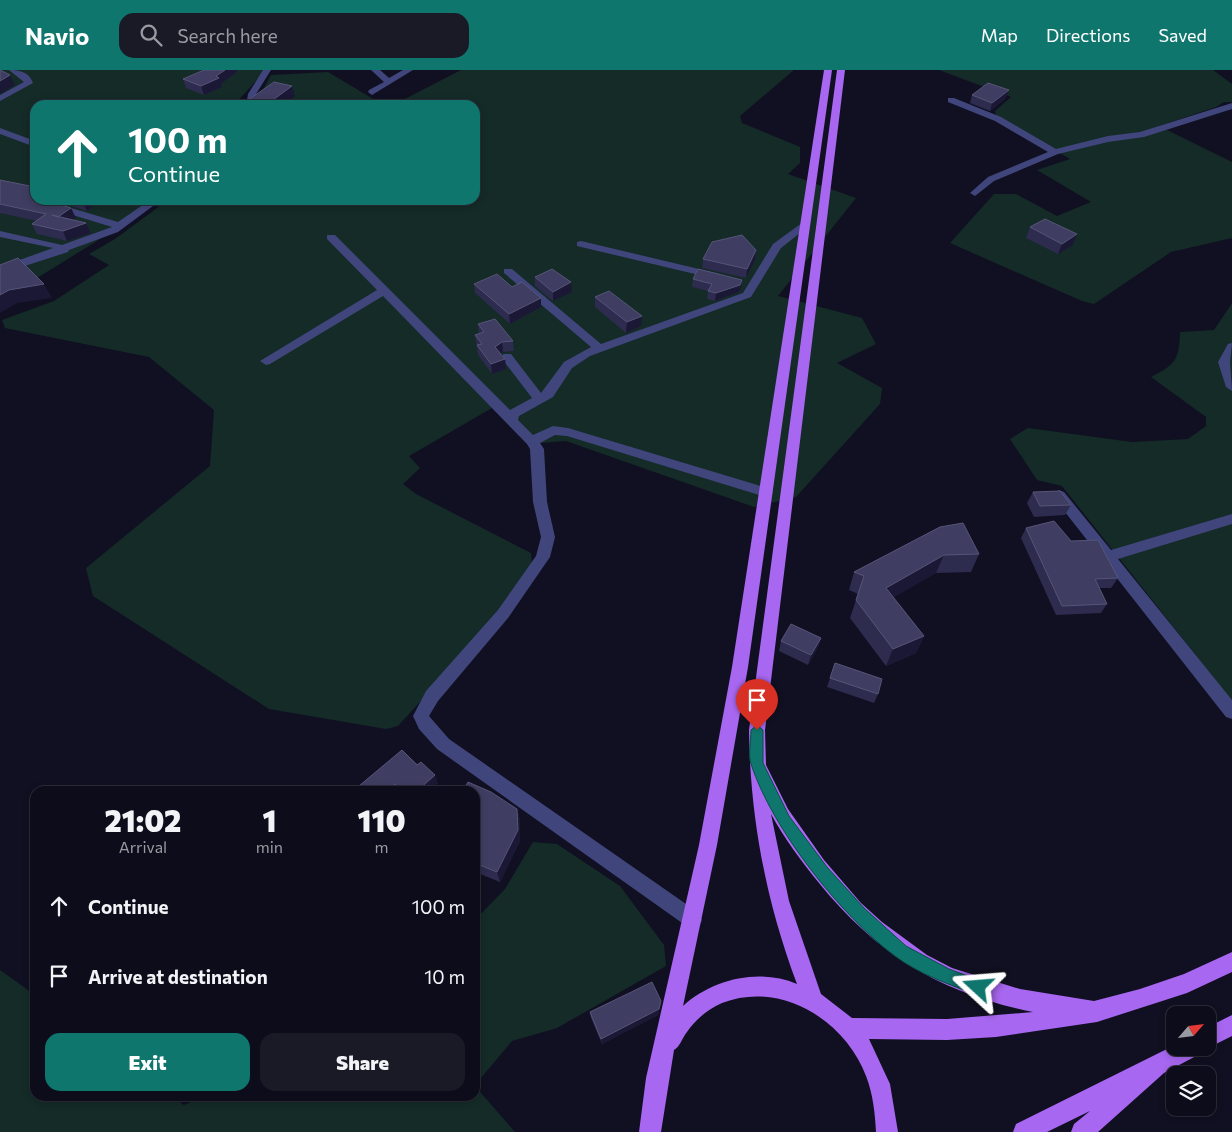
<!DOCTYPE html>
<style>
:root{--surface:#0c0c1a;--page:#1a1a27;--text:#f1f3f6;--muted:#9a9ba2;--line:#2c2c39;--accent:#0f766e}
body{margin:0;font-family:Commissioner,sans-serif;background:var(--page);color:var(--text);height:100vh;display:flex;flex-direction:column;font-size:19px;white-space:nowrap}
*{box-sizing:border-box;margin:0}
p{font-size:16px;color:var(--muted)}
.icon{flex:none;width:28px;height:28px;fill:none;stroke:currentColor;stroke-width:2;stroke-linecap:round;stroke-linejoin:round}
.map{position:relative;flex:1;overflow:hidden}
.drawer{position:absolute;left:30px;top:716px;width:450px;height:315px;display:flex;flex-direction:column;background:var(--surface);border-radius:15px;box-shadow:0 2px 8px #0003,0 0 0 1px var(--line)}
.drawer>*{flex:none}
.hud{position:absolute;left:30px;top:30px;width:450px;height:105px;border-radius:15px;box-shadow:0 2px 8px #0003,0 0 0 1px var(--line);background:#0f766e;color:#fff;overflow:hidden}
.needle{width:32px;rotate:62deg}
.fabs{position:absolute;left:1166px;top:936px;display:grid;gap:10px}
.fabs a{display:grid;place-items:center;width:50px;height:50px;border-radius:10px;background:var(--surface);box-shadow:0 2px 8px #0003,0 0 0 1px var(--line);font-size:25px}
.pin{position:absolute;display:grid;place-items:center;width:42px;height:42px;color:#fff;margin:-51px -21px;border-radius:50% 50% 50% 0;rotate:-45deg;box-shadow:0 0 5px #0007}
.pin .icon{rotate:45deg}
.me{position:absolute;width:55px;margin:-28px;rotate:289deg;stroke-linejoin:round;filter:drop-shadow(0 0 4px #0008)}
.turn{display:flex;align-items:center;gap:18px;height:105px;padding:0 15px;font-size:22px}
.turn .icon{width:65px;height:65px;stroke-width:2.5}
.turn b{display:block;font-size:35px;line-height:42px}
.eta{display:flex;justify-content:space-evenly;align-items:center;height:85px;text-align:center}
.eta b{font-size:30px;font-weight:800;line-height:35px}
.cta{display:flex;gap:10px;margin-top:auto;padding:10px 15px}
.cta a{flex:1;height:58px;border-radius:15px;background:var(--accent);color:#fff;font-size:20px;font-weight:800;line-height:58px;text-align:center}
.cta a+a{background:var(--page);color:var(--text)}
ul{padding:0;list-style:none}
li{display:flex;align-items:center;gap:15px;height:70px;padding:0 15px}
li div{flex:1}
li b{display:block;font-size:19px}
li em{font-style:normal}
header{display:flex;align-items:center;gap:30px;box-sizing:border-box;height:70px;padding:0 25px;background:var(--accent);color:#fff}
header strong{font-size:24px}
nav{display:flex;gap:28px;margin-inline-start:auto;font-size:18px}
.search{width:350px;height:45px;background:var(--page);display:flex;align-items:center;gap:12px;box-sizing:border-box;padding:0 18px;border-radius:15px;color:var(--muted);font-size:19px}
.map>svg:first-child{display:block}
.green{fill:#142b27}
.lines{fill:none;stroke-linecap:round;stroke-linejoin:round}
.minor{fill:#40467c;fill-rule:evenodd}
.major{fill:#a867f0;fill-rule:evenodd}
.wall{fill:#2d2b4e}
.shaded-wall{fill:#1a1835}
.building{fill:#3f3d61;stroke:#565579}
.route{fill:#0f766e;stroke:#0a4d48}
</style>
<header>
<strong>Navio</strong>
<div class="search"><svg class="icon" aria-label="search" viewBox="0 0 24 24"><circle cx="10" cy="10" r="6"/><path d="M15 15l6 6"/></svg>Search here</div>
<nav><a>Map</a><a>Directions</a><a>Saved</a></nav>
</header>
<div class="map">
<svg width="1232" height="1062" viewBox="0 0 1232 1062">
<rect width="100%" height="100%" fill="#101022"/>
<g class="green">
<polygon points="0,0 266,0 234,35 35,35 35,130 147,130 126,153 0,231"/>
<polygon points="461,0 794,0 740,46 742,53 800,77 800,93 788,104 856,128 778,226 862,248 876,274 837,293 882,318 880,334 796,427 754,437 566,371 527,374 492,338 409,386 420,398 403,414 416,424 531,483 532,494 478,568 398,656 386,659 269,639 93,526 86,498 210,396 214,340 149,287 5,258 2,250 54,231 109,195 89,184 115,169 168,130 475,130 475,35 255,35 271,5 328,2 380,33 399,32"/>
<polygon points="939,0 1213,0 1232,14 1232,32 1224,32 1216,37 1159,56 1232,92 1232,168 1171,182 1094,234 1082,231 950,173 994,124 1016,124 1057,146 1091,132 1037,100 1070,89 996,46 995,41 1011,27"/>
<path d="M 1232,233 L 1232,631 L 1062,416 L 1037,410 L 1010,369 L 1028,358 L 1132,372 L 1188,369 L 1206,356 L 1206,347 L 1151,307 C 1176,294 1179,290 1180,262 L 1214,260 Z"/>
<polygon points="533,772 557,774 620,816 664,875 666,896 557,958 512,971 475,1015 475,850 505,819"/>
<polygon points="0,900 35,925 35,1026 172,1026 184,1035 206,1026 475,1026 475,1016 515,1062 0,1062"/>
</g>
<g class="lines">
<g class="minor">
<path d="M 9,0 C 20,0 29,2 33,13 L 0,31 L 0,25 L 24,12 Z"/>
<polygon points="263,0 271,0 256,24 254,35 246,35 248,24"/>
<polygon points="371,0 380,0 389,8 403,0 413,0 372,25 368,22 369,20 384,12"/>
<polygon points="948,28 954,28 1001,47 1056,79 1108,66 1140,62 1232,33 1232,39 1144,67 1108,72 1058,84 994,111 975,126 970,123 988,107 1048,82 995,51 948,32"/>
<polygon points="0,58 35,71 35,77 0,64"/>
<polygon points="150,130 161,130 118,162 69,180 68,182 0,204 0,197 53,178 0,167 0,161 62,175 112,157 50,138 50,134 58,134 118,152"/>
<polygon points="806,150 810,151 810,155 781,178 751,227 590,286 572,298 553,327 519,346 518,350 533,365 553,356 568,358 771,419 773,422 771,425 766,427 567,366 555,365 540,373 544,379 547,432 555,467 550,487 508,548 438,631 429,646 449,669 699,843 702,850 699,857 692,860 437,679 419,659 413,646 426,621 498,540 536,486 541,467 533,432 530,379 527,374 383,226 270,294 266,295 260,291 377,220 327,169 327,165 335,165 510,340 532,328 503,290 503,284 511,284 541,323 564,292 591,277 504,203 504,199 512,199 601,274 743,223 773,174"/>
<polygon points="581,171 720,204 721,206 716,209 577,176 577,172"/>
<polygon points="1232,273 1230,292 1232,321 1226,317 1218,292 1228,274"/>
<polygon points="1059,420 1064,422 1111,480 1232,444 1232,454 1118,489 1232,630 1232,649 1226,647 1054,428 1052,425"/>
</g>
<g class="major">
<path d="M 824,0 L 832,0 L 748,597 L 717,775 L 683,936 C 713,909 759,898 797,914 C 766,831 750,748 749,660 L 837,0 L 845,0 L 765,660 L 766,695 L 788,739 L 824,790 L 861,833 L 882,852 L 927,885 L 952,898 L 1020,919 L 1094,931 L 1140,919 L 1184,904 L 1232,882 L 1232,902 L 1187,923 L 1097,952 L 996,967 L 947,970 L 869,969 L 890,1014 L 898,1062 L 876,1062 C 875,1043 873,1024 866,1006 C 845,950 780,910 722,933 C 708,939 695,950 687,962 C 682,968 680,977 674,980 L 661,1062 L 639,1062 L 646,1008 L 699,775 L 732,597 ZM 771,744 C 784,768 801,791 819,813 C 877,885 943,924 1033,942 L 947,949 L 852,948 L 821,924 L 789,831 Z"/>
<polygon points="1232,945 1232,966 1208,978 1206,978 1208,957"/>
<polygon points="1175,975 1175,978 1201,978 1198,985 1164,1003 1098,1062 1071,1062 1074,1054 1090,1041 1047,1062 1013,1062 1016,1054"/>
</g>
</g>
<g class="wall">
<polygon points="204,0 237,0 237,2 221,14 222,17 204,25 186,18 183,9"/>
<polygon points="972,25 1006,28 990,41 970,33"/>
<polygon points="0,110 35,130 89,130 92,137 87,141 58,132 51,133 76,148 73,150 86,153 91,163 67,171 37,164 32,154 37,151 0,143"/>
<polygon points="1030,157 1073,175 1058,184 1026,168"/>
<polygon points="756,180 755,190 746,208 702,198 703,189"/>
<polygon points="535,207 572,222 553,231 535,216"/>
<polygon points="693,209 742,210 741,218 739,222 715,231 707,229 708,221 692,217"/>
<polygon points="474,214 512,217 541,237 510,254 475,223"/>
<polygon points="595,227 641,256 626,263 595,237"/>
<polygon points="478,254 513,271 514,281 503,282 500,284 505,289 506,299 492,304 478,285 475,265 479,264"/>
<polygon points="1033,422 1071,435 1065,445 1034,447 1027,433"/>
<polygon points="940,457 979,484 971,502 936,503 893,527 924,566 916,583 886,596 850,548 858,524 849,520 854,502"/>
<polygon points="1026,458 1071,471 1118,508 1111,518 1099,518 1107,534 1101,543 1056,545 1021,468"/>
<polygon points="821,568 818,577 808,595 779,581 781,571"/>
<polygon points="835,593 878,624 874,633 827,617"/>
<polygon points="402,680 438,713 429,721 353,721"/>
<polygon points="475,721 517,739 520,750 520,771 500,812 475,802"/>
<polygon points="661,931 658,945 602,974 591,948 590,942"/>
</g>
<g class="shaded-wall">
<polygon points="225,0 237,0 237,2 221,14 222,17 204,25 201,16"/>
<polygon points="10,5 15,15 0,24 0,11"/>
<polygon points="292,16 295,26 282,35 266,35"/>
<polygon points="1009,20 1006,28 990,41 992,33"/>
<polygon points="84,130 89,130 92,137 87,141 82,131"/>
<polygon points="71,138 76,148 63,156 58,147"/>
<polygon points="86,153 91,163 67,171 63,161"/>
<polygon points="1077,164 1073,175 1058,184 1062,174"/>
<polygon points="756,180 755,190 746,208 747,199"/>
<polygon points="742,210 741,218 739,222 715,231 716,223"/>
<polygon points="571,212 572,222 553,231 553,222"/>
<polygon points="44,214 52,228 17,233 0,243 0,225 9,220"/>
<polygon points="541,228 541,237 510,254 509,244"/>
<polygon points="642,246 641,256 626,263 627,252"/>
<polygon points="502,272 503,282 496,287 495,277"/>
<polygon points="505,289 506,299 492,304 491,294"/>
<polygon points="944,485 936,503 879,536 886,518"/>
<polygon points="924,566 916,583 886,596 893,579"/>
<polygon points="821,568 818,577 808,595 811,585"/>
<polygon points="435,705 438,713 429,721 417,721"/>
<polygon points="395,714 398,721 387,721"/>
<polygon points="517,739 520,750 520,771 500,812 497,802"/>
<polygon points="661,931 658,945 602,974 601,969"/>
</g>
<g class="building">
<polygon points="0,0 10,5 0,11"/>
<polygon points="204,0 225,0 216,6 219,8 201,16 183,9"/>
<polygon points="274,12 292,16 266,35 241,35"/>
<polygon points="988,13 1009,20 992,33 972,25"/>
<polygon points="0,110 35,117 35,130 44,130 71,138 58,147 52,145 86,153 63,161 32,154 46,144 0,134"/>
<polygon points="1045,149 1077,164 1062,174 1030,157"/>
<polygon points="742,165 756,180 747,199 703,189 712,172"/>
<polygon points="18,188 44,214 9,220 0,225 0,195"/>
<polygon points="552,199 571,212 553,222 535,207"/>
<polygon points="698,199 742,210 740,215 716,223 708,221 712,214 693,209"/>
<polygon points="497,204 512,217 522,212 541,228 509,244 474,214"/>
<polygon points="609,221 642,246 627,252 595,227"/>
<polygon points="495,249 513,271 502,272 495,277 505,289 491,294 477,275 482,274 475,265 484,262 478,254"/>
<polygon points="1060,421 1071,435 1040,436 1033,422"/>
<polygon points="1054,451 1071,471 1098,470 1118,508 1095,509 1107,534 1062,536 1026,458"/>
<polygon points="963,453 979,484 944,485 886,518 924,566 893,579 856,530 864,506 854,502 940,457"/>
<polygon points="791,554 821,568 811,585 781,571"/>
<polygon points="835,593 882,609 878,624 830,608"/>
<polygon points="402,680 417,695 421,692 435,705 417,721 403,721 395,714 387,721 353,721"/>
<polygon points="468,712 491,722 517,739 518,760 497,802 475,793 475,721 463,721"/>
<polygon points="652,912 661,931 659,939 601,969 590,942"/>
</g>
<path class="route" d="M 757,655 L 763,660 L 763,693 L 789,746 L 827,797 L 864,838 L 906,876 L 949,899 L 983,912 L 985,917 L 983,922 L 978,925 C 950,915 919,904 895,886 C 841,846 772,759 751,694 C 748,685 751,671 751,660 Z"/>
</svg>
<div class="fabs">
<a><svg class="needle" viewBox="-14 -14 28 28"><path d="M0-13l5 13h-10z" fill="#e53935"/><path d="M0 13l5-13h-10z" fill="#9a9ba2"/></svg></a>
<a><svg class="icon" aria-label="layers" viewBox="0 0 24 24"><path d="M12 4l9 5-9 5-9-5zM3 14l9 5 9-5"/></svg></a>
</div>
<div class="pin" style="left:757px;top:660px;background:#d93025"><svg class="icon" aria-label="arrive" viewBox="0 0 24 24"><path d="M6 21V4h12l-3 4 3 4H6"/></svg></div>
<svg class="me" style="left:978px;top:917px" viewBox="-20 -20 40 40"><path d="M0-17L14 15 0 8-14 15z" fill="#0f766e" stroke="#fff" stroke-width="4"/></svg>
<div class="hud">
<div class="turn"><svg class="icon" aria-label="ahead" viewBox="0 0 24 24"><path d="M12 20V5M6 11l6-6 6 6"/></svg><div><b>100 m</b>Continue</div></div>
</div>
<section class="drawer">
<div class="eta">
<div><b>21:02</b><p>Arrival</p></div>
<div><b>1</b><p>min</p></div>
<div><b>110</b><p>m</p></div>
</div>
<ul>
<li><svg class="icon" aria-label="ahead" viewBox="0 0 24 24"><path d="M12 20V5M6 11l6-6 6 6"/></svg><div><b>Continue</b></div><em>100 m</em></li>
<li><svg class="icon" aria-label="arrive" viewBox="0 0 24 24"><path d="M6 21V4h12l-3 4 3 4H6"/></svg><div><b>Arrive at destination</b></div><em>10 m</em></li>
</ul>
<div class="cta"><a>Exit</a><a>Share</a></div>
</section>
</div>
